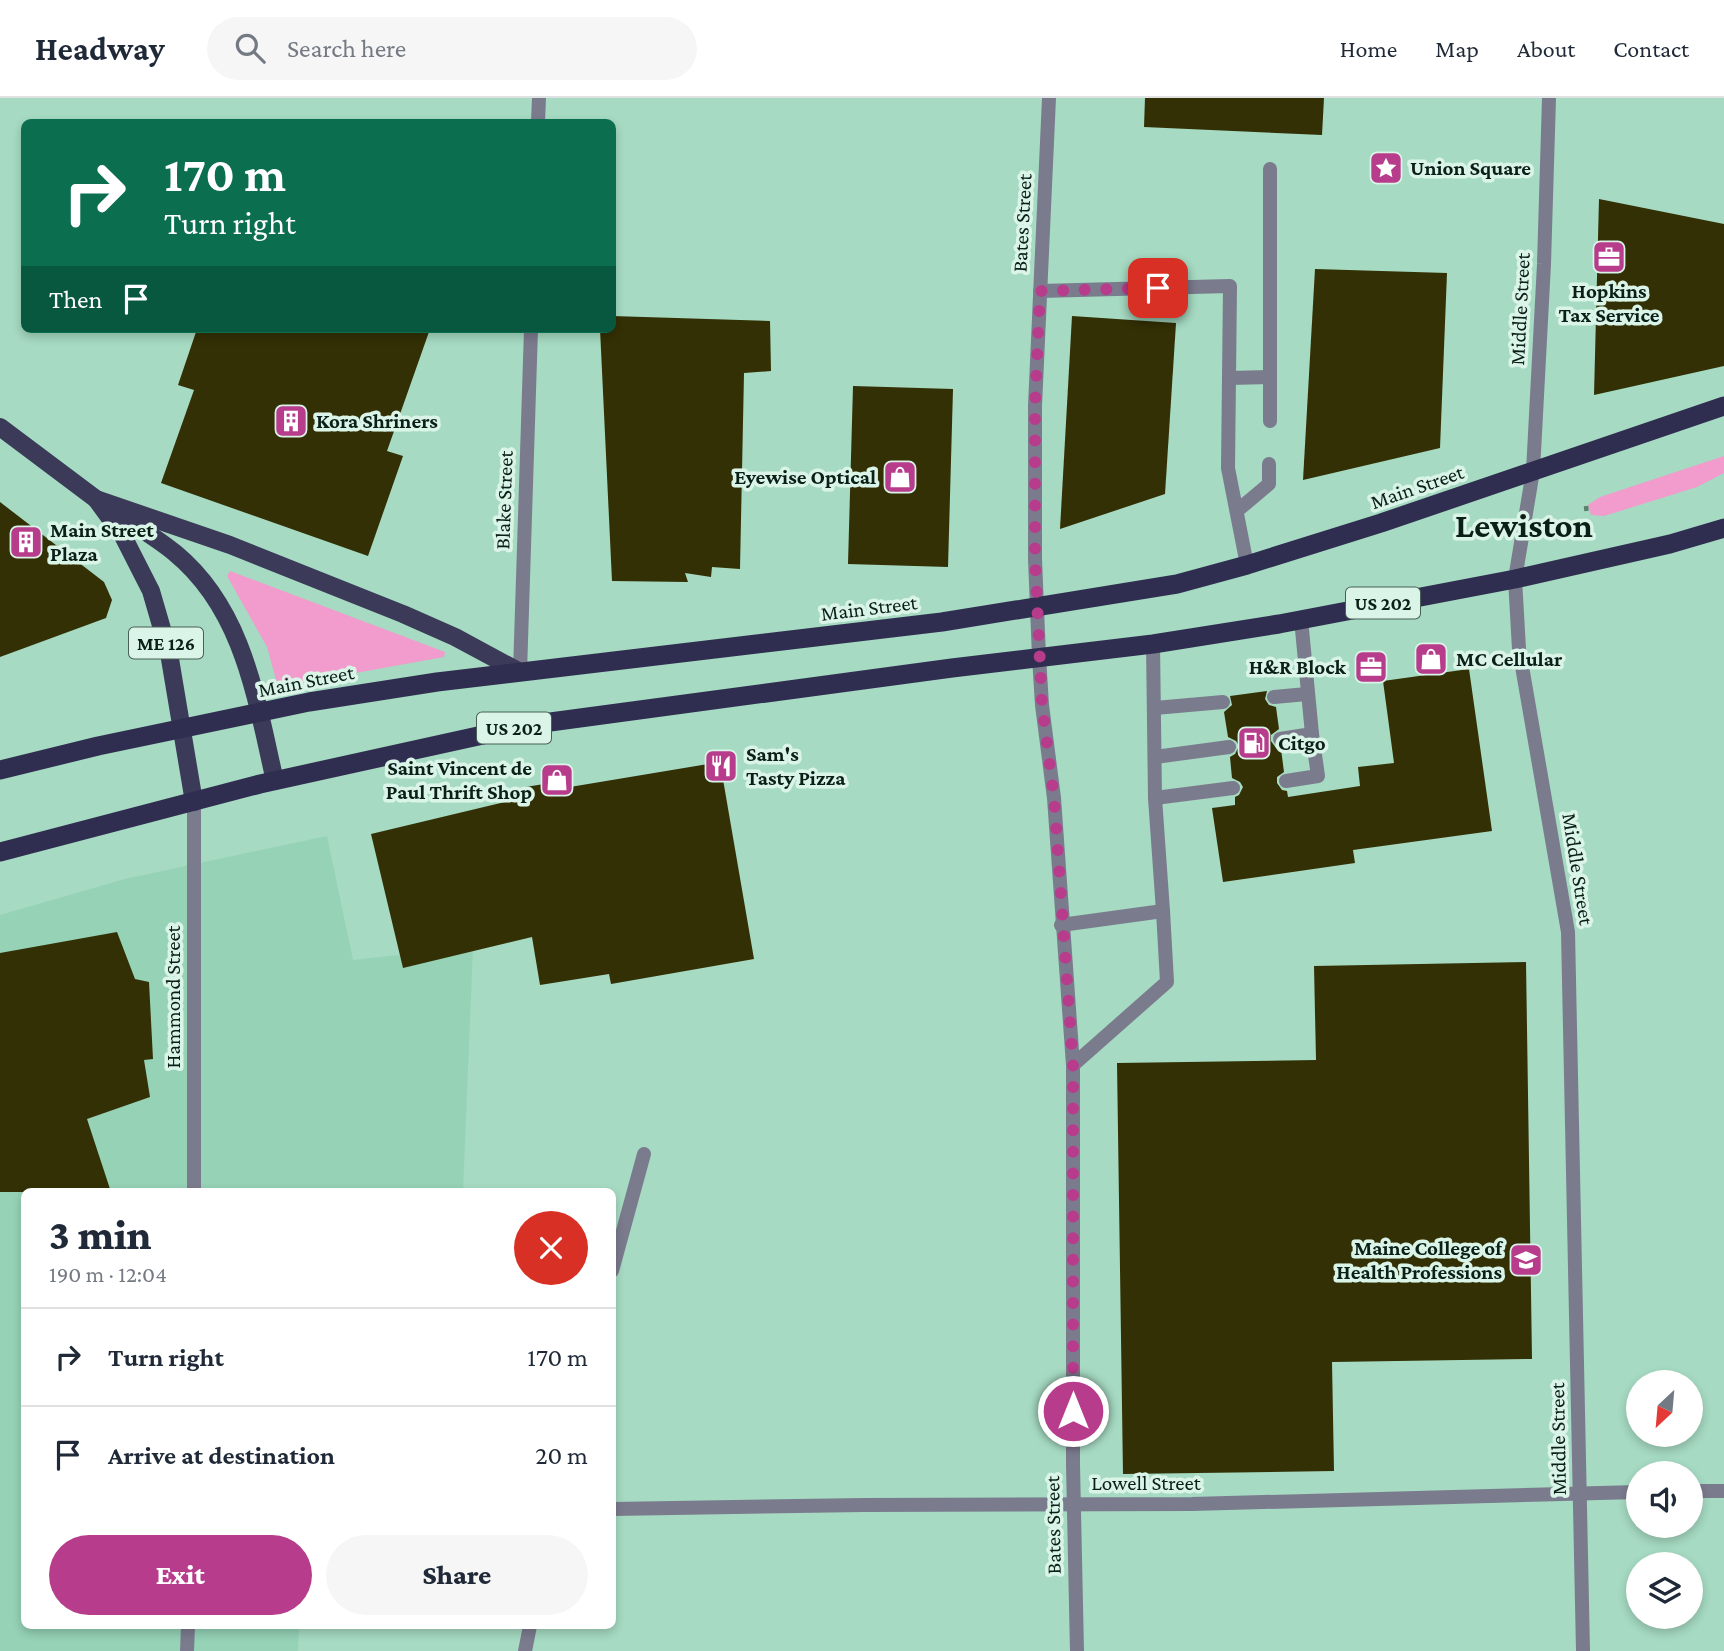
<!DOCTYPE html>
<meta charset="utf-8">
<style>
:root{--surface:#fff;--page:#f6f6f7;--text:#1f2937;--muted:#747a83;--line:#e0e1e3;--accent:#b83c8c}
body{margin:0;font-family:"Crimson Pro",serif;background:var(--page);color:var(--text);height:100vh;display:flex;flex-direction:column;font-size:26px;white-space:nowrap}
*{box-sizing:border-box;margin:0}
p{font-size:23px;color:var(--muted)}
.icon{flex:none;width:38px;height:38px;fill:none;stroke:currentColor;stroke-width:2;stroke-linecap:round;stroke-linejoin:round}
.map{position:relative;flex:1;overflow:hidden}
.sheet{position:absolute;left:21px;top:1090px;width:595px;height:441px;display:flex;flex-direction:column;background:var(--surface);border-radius:10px;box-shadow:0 4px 10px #0003}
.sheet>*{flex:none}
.hud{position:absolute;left:21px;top:21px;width:595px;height:214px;border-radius:10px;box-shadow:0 4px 10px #0003;background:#0b6e4f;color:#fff;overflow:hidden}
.needle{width:46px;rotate:206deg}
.controls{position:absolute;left:1626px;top:1272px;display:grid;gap:14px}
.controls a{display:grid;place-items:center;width:77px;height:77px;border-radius:50%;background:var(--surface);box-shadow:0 4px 10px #0003;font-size:35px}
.pin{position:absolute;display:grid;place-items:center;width:60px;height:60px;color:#fff;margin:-30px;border-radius:14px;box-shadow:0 4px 10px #0006}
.me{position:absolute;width:77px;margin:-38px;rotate:0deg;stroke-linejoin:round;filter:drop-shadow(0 0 5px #0008)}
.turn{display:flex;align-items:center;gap:24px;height:147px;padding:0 28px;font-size:32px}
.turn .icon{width:91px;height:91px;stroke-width:2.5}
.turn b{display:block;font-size:49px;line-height:60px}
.then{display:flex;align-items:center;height:66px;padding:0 28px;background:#0003;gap:14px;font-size:26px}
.round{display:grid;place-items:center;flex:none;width:74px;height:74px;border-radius:37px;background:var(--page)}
.headline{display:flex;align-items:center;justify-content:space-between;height:119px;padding:0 28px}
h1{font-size:42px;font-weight:800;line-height:52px}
.button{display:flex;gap:14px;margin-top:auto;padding:14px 28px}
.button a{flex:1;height:80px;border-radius:42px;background:var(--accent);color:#fff;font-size:28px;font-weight:800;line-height:80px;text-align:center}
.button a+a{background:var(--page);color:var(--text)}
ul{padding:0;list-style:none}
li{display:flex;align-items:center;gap:21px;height:98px;padding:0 28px;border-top:2px solid var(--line)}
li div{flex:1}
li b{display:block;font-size:26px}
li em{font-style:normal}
header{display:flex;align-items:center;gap:42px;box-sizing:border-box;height:98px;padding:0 35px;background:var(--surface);border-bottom:2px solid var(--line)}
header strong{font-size:33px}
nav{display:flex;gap:38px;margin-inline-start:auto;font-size:24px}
.search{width:490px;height:63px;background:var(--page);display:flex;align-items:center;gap:18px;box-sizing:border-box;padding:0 24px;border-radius:38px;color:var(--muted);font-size:26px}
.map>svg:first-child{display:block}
.built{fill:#95d2b6}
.green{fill:#f19ccc}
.building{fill:#333005}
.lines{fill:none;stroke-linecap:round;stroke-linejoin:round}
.path{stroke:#5b8070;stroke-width:4.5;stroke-dasharray:5 5;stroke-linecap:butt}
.service{stroke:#7b7b8e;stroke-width:14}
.minor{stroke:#7b7b8e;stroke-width:14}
.tertiary{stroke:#7b7b8e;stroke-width:14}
.primary{stroke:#3b3a59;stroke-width:18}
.trunk{stroke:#302e50;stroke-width:19}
.route{stroke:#b83c8c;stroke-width:12;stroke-dasharray:0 21.6}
.labels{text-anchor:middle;stroke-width:7;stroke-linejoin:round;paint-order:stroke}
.shield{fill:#daf4e8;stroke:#485f56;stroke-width:2}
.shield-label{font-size:19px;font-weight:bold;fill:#0a1f17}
.poi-label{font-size:21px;font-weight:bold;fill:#0a1f17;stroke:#daf4e8;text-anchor:start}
.street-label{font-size:21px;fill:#0a1f17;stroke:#daf4e8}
.town-label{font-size:35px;font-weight:bold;fill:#0a1f17;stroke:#daf4e8}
</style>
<header>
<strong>Headway</strong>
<div class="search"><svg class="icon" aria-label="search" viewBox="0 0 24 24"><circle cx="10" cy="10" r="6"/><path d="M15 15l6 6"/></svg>Search here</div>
<nav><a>Home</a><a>Map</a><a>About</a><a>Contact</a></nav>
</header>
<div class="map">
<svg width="1724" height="1553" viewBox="0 0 1724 1553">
<rect width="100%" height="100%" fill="#a6dac2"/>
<polygon class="built" points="327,738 353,862 473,849 463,1094 24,1094 24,1528 299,1528 298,1553 0,1553 0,817 125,781"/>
<g class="green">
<polygon points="1724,358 1724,375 1697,389 1604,418 1591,417 1588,407 1600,399"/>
<polygon points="230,473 445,554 444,559 278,589 267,549 227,478"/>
</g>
<g class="building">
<polygon points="1145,0 1324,0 1322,37 1144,29"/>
<polygon points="1599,101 1724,126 1724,268 1594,297"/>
<polygon points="1315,171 1447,175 1440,350 1303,382"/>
<polygon points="612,218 770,223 771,273 744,275 740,471 712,469 711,479 685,475 688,484 612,483 600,231 612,231"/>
<polygon points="1072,218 1176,225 1165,396 1060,431"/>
<polygon points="197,231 430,231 387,353 403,358 368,458 161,385 194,292 178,287"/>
<polygon points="853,288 953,291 948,469 848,466"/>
<polygon points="0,404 104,484 112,502 106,520 0,559"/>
<polygon points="1469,571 1492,733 1353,752 1355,765 1223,784 1212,710 1235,707 1235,699 1239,697 1243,689 1240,684 1232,680 1230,659 1235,656 1239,648 1236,643 1228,639 1224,614 1232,607 1230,598 1267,593 1265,601 1269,607 1276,609 1279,631 1271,637 1271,643 1276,650 1281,651 1284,674 1277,679 1277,685 1282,692 1287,693 1288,699 1360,688 1358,669 1394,665 1383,583"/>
<polygon points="720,664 754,861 611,886 609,876 540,887 532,839 403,870 371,736 509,703 507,692 563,683 564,690"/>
<polygon points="117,834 135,881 149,884 153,961 144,962 150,999 87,1021 111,1094 0,1094 0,855"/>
<polygon points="1526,864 1532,1261 1332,1264 1334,1373 1123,1376 1117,965 1316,962 1314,868"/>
</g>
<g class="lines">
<polyline class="path" points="1586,408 1587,418"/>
<g class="service">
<polyline points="1040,193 1230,188 1228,370 1247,467"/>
<polyline points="1229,280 1270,279"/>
<polyline points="1270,323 1270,71"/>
<polyline points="1238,412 1269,386 1269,366"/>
<polyline points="1274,599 1307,596"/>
<polyline points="1155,610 1223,604"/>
<polyline points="1280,641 1312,636 1301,521"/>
<polyline points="1155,659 1229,649"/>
<polyline points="1286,683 1318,678 1312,636"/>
<polyline points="1155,700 1233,690"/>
<polyline points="1061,827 1163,813 1155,700 1153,546"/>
<polyline points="1073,967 1167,884 1163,813"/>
</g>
<g class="minor">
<polyline points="538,24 539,0"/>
<polyline points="1039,559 1042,607 1054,700 1073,967 1073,1367 1077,1553"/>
<polyline points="520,574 531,231"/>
<polyline points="194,704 194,1094"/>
<polyline points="612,1173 644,1056"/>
<polyline points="1690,1393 1724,1393"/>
<polyline points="612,1411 864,1407 1192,1406 1638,1394"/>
<polyline points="187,1553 188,1528"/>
<polyline points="525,1553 530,1528"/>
</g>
<g class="tertiary">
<polyline points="1549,0 1544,166 1533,373 1515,481 1519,551 1568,834 1583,1553"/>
<polyline points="1039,559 1035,461 1035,308 1049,0"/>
</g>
<g class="primary">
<polyline points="0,329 96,401 123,438 151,493 169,555 194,704"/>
<polyline points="96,401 230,447 403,516 455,539 520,574"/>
<path d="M 117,415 C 136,428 157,440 175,455 C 244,512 256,601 275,683"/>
</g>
<g class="trunk">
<polyline points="0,672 98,648 309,604 437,584 942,524 1177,486 1247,467 1381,425 1724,308"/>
<polyline points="0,754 260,686 528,627 952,570 1153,546 1279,526 1515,481 1670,446 1724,430"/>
</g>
</g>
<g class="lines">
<polyline class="route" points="1073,1313 1073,967 1054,700 1042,607 1035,461 1035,307 1040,193 1158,190"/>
</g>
<defs>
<symbol id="sight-square" viewBox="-11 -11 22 22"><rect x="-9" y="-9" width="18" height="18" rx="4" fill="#b83c8c" stroke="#daf4e8"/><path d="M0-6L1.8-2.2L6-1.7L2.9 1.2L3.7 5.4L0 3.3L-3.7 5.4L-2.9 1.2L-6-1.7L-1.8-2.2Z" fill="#fff"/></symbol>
<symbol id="office-square" viewBox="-11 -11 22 22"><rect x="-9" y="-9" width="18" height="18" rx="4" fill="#b83c8c" stroke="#daf4e8"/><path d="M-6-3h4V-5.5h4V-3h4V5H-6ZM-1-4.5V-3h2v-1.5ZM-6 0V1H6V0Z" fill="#fff"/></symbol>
<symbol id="building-square" viewBox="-11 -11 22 22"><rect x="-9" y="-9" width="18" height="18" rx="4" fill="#b83c8c" stroke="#daf4e8"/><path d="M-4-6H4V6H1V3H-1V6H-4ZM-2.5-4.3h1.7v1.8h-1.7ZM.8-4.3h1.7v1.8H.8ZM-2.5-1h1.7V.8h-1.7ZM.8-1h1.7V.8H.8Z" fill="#fff"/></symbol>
<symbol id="shop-square" viewBox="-11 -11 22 22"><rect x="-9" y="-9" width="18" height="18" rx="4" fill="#b83c8c" stroke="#daf4e8"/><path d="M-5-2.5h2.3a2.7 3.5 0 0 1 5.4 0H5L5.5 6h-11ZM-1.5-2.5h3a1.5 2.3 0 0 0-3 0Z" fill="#fff"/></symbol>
<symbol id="fuel-square" viewBox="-11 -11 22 22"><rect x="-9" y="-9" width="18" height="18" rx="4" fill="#b83c8c" stroke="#daf4e8"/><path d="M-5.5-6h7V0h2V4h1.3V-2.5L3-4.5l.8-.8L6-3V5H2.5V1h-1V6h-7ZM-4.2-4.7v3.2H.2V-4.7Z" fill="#fff"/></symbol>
<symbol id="restaurant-square" viewBox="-11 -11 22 22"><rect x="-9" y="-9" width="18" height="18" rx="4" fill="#b83c8c" stroke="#daf4e8"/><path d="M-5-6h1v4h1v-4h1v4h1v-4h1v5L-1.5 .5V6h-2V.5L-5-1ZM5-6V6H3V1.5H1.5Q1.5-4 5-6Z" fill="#fff"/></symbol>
<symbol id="university-square" viewBox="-11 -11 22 22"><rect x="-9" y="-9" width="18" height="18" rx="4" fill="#b83c8c" stroke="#daf4e8"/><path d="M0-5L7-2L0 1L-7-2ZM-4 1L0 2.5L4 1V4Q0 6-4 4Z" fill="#fff"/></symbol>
</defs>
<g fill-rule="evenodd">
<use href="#sight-square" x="1367" y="51" width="38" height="38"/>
<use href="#office-square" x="1590" y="140" width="38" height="38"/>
<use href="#building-square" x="272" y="304" width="38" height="38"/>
<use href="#shop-square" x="881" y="360" width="38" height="38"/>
<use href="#building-square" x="7" y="425" width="38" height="38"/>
<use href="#shop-square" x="1412" y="542" width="38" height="38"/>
<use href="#office-square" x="1352" y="550" width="38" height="38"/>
<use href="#fuel-square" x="1235" y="626" width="38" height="38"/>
<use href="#restaurant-square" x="702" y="649" width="38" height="38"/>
<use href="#shop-square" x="538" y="663" width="38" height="38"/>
<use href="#university-square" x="1507" y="1143" width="38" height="38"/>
</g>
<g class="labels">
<g class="shield">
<rect x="1346" y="489.5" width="74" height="31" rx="5"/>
<rect x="129" y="529.5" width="74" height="31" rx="5"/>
<rect x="477" y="614.5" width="74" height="31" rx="5"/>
</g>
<g class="shield-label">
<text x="1383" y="512">US 202</text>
<text x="166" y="552">ME 126</text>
<text x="514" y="637">US 202</text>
</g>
<g class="poi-label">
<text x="1410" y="77">Union Square</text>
<text x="1609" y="200" text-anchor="middle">Hopkins<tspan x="1609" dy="24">Tax Service</tspan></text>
<text x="316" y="330">Kora Shriners</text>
<text x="876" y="386" text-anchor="end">Eyewise Optical</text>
<text x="50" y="439">Main Street<tspan x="50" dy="24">Plaza</tspan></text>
<text x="1456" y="568">MC Cellular</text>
<text x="1346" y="576" text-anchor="end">H&amp;R Block</text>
<text x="1278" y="652">Citgo</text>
<text x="746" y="663">Sam's<tspan x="746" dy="24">Tasty Pizza</tspan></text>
<text x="532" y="677" text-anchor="end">Saint Vincent de<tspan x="532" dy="24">Paul Thrift Shop</tspan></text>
<text x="1502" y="1157" text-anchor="end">Maine College of<tspan x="1502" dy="24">Health Professions</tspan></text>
</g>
<g class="street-label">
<text transform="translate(1022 125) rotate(-87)" y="7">Bates Street</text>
<text transform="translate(1520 211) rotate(-87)" y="7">Middle Street</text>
<text transform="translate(1417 389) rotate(-19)" y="7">Main Street</text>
<text transform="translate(504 402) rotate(-88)" y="7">Blake Street</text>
<text transform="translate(869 510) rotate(-7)" y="7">Main Street</text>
<text transform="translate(306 583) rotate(-11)" y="7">Main Street</text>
<text transform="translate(1578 771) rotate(81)" y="7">Middle Street</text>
<text transform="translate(173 899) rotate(-90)" y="7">Hammond Street</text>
<text transform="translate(1558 1341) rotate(-91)" y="7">Middle Street</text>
<text x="1146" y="1392">Lowell Street</text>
<text transform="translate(1053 1427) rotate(-91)" y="7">Bates Street</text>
</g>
<g class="town-label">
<text x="1524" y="439">Lewiston</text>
</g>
</g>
</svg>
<div class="controls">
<a><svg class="needle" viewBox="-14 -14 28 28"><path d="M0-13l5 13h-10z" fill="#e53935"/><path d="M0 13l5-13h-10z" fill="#747a83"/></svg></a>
<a><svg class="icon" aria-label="sound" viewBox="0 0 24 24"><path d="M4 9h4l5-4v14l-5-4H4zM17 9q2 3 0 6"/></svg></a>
<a><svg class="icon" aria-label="layers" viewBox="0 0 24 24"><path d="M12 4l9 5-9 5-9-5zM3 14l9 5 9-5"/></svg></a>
</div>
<div class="pin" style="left:1158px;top:190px;background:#d93025"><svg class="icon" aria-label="arrive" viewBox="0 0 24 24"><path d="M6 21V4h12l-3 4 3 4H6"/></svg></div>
<svg class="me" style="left:1073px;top:1313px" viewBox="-20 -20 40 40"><circle r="17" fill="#b83c8c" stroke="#fff" stroke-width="3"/><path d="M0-11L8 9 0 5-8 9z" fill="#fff"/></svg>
<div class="hud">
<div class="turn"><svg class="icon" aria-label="right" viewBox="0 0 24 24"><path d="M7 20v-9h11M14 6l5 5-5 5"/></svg><div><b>170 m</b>Turn right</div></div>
<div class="then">Then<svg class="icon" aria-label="arrive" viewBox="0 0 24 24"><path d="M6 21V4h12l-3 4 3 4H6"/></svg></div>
</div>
<section class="sheet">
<div class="headline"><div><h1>3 min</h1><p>190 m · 12:04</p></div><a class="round" style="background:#d93025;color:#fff"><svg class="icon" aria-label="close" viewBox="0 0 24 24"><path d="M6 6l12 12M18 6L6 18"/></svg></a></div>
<ul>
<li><svg class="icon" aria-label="right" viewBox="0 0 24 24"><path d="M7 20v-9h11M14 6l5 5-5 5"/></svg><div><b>Turn right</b></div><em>170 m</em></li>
<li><svg class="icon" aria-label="arrive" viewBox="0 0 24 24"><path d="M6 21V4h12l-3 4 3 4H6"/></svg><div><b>Arrive at destination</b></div><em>20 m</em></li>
</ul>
<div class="button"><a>Exit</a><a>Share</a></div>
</section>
</div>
